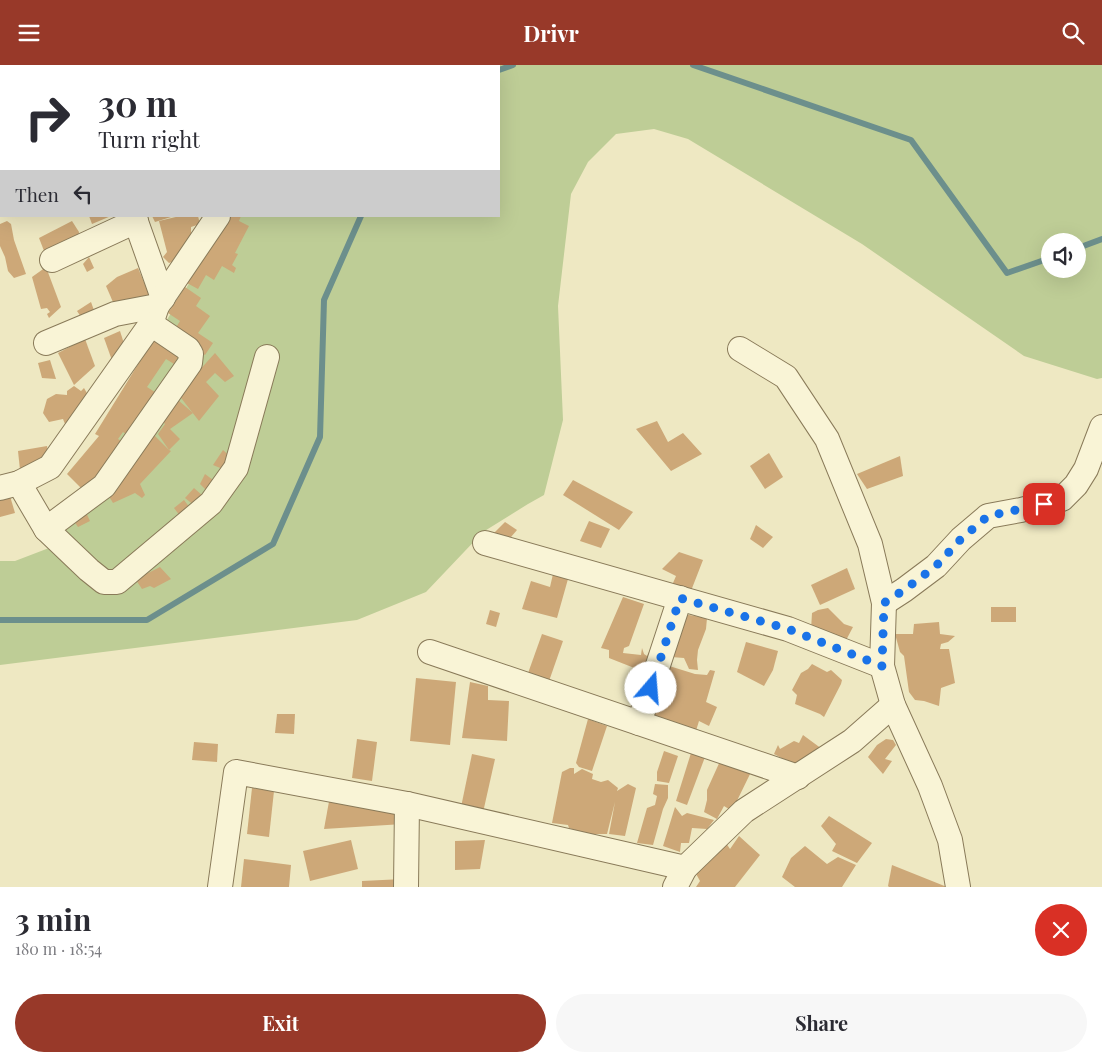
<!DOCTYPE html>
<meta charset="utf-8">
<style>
:root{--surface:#fff;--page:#f7f7f7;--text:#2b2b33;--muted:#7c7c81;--accent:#983929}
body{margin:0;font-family:"Playfair Display",serif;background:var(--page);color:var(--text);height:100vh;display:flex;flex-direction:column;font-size:19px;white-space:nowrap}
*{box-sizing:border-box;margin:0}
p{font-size:16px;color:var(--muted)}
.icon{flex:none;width:28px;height:28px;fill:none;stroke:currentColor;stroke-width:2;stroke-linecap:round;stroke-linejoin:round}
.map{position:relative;height:822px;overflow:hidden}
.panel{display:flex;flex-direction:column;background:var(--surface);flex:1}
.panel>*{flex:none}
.guide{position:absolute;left:0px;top:0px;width:500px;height:152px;box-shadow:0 5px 20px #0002;background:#fff;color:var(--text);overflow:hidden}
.tools{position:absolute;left:1041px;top:168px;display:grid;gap:10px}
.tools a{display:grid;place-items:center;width:45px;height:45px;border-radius:50%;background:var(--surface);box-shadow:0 5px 20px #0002;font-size:25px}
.pin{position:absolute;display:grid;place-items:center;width:42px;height:42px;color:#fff;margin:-21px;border-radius:10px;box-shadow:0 2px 8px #0006}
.me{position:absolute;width:55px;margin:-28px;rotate:18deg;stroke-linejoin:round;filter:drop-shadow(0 0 4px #0008)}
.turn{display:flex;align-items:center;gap:18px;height:105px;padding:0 15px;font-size:22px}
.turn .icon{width:65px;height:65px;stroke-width:2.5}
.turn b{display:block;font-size:35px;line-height:42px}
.then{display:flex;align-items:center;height:48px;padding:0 15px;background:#0003;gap:10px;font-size:19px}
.round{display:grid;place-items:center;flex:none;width:52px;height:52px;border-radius:26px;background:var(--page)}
.head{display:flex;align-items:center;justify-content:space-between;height:85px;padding:0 15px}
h1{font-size:30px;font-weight:700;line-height:38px}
.primary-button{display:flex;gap:10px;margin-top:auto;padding:10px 15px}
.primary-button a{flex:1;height:58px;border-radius:30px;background:var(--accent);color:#fff;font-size:20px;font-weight:700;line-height:58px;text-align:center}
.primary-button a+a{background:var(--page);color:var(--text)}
header{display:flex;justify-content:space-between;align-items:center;height:65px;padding:0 15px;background:var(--accent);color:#fff;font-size:22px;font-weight:700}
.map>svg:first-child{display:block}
.green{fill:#becd96;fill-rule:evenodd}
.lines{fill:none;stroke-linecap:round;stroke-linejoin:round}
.stream{stroke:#6c8f8c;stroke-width:6}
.building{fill:#cda878}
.minor-casing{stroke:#897a59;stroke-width:26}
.minor{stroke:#f9f4d6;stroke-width:24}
.route{stroke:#1a73e8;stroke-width:9;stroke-dasharray:0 16.2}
</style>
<header><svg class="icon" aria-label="menu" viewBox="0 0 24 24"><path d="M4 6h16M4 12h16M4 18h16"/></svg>Drivr<svg class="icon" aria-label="search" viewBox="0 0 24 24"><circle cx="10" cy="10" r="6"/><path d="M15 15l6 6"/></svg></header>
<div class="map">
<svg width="1102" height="822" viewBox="0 0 1102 822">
<rect width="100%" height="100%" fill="#eee8c2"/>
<path class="green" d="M 327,0 L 1102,0 L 1102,313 L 1097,314 L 1024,291 L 862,179 L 688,74 L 654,64 L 616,69 L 588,97 L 571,129 L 558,241 L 563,355 L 544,430 L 528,439 L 483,467 L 426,527 L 357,555 L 0,600 L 0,496 L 15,496 L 49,483 L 105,425 L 131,314 L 230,151 L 499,151 L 499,1 L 326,1 ZM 1050,176 L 1078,176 L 1078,204 L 1050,204 Z"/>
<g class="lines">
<g class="stream">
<polyline points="258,0 259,1"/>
<polyline points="693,0 911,75 1007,208 1050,193"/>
<polyline points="499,5 513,0"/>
<polyline points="1078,183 1102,174"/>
<polyline points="0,555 147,555 273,479 320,372 324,235 361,151"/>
</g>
</g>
<g class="building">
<polygon points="89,151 111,151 92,159"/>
<polygon points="152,151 171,151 171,152 155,157"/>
<polygon points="180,151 198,151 200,159 191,162 191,170 189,179 190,190 169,198 163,192 167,187 159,156"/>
<polygon points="227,151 241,151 239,156 249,161 235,188 238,189 232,200 236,203 234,208 222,201 214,215 206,210 198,224 187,218"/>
<polygon points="7,156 11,159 14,175 26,209 14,213 8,206 5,192 0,181 0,159"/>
<polygon points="72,156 79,167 78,175 46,191 39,173"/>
<polygon points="89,192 94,203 87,207 83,199"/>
<polygon points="46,202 61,242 49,253 47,249 50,247 47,243 41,244 32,212"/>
<polygon points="138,203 150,231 116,244 106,221 117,212"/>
<polygon points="185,222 201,233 196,241 210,251 198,268 213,278 205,290 172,269 180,256 168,248"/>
<polygon points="91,237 95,248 81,252 77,246"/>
<polygon points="120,266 128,291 114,301 104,273"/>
<polygon points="158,267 183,283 174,299 166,294 147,322 161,331 143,360 135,354 133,358 138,360 130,372 123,367 118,374 126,379 101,413 83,425 67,409 99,371 95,369"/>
<polygon points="85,274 95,301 74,320 58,288"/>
<polygon points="215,288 234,311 225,317 215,308 206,317 219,331 199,356 178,329"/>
<polygon points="50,295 56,314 42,313 38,298"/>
<polygon points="74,321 81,326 84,323 92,337 65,359 63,354 49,357 43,348 47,334 56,329 67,330 67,326"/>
<polygon points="178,335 193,348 170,364 180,374 169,385 171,386 140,419 145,430 142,433 135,428 113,438 107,428 154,370 169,385 158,369 165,359 159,352"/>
<polygon points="657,356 668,377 683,368 702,389 671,406 636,364"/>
<polygon points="47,381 50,400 20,405 18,386"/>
<polygon points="223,385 232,393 225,405 213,400"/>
<polygon points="769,388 783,412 765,424 750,401"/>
<polygon points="900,391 903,411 867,424 857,409"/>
<polygon points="205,409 213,415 207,426 200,419"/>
<polygon points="573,415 633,447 619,465 563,430"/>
<polygon points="194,423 203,431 195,441 185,433"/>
<polygon points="10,431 15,448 0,452 0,433"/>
<polygon points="184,435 190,443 180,451 174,443"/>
<polygon points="82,439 90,456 78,462 69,449"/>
<polygon points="589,456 610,464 601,483 580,476"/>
<polygon points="505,457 517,465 505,479 492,470"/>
<polygon points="756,460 773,472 763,483 750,474"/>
<polygon points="679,487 703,495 689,531 670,525 676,511 662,504"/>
<polygon points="160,502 171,514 154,523 150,521 142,524 134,512 146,503 148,508"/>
<polygon points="847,503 855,524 820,540 811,520"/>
<polygon points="553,509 568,514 557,553 522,544 531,516 550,522"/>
<polygon points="623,532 644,539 629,581 624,583 623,588 641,590 642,583 644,589 647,591 649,587 655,591 647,608 609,593 609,585 601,583"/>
<rect x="991" y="542" width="25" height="15"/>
<polygon points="828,543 844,559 853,562 843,581 811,565 812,548 818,545"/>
<polygon points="490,545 500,548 496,562 486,559"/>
<polygon points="683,549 707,553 706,564 698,585 697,595 698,605 689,604 684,593 671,592"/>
<polygon points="939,557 940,569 955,571 948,577 941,579 940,584 949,584 955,618 941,623 939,641 924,636 915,635 909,627 904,591 900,587 895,569 913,569 914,559"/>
<polygon points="542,569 563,576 548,619 527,611"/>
<polygon points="746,577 778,586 773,605 764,621 737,607"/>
<polygon points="812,599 827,607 831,605 842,615 841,619 824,652 820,649 795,639 797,630 792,625 801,608 808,604"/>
<polygon points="666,600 695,609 707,610 710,605 715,606 706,637 717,642 709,661 699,656 695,669 648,653"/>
<polygon points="416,613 456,617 450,680 410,676"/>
<polygon points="470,617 488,621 488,635 509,636 507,676 462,673"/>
<polygon points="277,649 295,649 294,669 275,668"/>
<polygon points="588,654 607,661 592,706 579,702 576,698"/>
<polygon points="803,670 822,684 804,705 774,689 778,680 780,684 794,676 799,678"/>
<polygon points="357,674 377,677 372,716 352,713"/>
<polygon points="886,674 893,675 896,680 885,694 892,696 883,709 868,692 877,680"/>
<polygon points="194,677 218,679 217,697 192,695"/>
<polygon points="664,686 678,691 669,718 657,716 657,707"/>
<polygon points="691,688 705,692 687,740 676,736"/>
<polygon points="472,689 495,694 482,752 460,747"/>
<polygon points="721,694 751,707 732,746 724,741 717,754 704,747 707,735 707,725"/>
<polygon points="570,703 574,703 574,709 582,704 593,709 592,714 601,717 608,715 618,723 617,726 628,719 636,723 625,771 609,769 615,737 607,769 587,769 569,763 568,760 552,758 562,707"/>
<polygon points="655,719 668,720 668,733 663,744 653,780 637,778 647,743 655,740 657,731 653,729"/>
<polygon points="252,723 274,726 269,772 247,769"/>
<polygon points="330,731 400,744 403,759 324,764"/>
<polygon points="675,742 682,751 687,748 714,755 707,764 692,763 689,778 681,778 680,787 663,781"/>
<polygon points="829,751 872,778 857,798 832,786 836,779 821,761"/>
<polygon points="739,771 760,790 735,822 696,822 700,816 695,807 726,778 730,784"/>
<polygon points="351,775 358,804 310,816 303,786"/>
<polygon points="485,775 480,804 455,805 455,776"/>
<polygon points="805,781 827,799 838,792 856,800 842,822 795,822 782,812 791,793"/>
<polygon points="244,794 291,800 289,822 241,822"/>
<polygon points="892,800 947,822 889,822 888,821"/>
<polygon points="403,814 404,822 362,822 362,816"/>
</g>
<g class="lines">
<defs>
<g id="minor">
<polyline points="80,0 80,1"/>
<polyline points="182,0 183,1"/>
<polyline points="135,1 140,0"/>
<polyline points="134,151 163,233"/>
<polyline points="52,195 136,156"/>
<polyline points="46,278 115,249 157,241"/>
<polyline points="740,284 786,312 827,374 870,479 884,538 882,601 893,640 930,721 950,775 958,822"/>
<polyline points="19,418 46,464 89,505 104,517 117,517 211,438 236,403 267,292"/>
<polyline points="0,423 19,418 50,402 151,259 157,241 218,151"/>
<polyline points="46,464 104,421 190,298 191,289 188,284 151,259"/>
<polyline points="485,478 788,564 882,601"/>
<polyline points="884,538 904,525 936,501 961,474 988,451 1021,445 1062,434 1076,420 1086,404 1102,362"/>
<polyline points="430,587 798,712"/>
<polyline points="639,658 680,533"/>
<polyline points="220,822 236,707 407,739 685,803"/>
<polyline points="406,822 407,739"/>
<polyline points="675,822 685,803 744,746 852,676 893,640"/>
</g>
</defs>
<use href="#minor" class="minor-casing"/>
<use href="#minor" class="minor"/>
</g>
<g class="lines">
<polyline class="route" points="651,623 680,533 788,564 882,601 884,538 904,525 936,501 961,474 988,451 1044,439"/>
</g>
</svg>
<div class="tools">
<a><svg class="icon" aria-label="sound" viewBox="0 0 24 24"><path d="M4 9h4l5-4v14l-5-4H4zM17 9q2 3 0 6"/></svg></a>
</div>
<div class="pin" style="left:1044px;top:439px;background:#d93025"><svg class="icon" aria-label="arrive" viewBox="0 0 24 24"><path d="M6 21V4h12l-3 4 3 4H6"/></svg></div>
<svg class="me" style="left:651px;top:623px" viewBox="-20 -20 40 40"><circle r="19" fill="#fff"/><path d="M0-13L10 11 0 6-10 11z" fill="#1a73e8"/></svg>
<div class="guide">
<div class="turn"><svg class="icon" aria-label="right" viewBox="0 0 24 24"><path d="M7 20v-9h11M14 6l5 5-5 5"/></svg><div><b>30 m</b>Turn right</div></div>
<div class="then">Then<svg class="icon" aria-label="left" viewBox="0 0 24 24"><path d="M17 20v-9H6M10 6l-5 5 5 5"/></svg></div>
</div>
</div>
<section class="panel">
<div class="head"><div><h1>3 min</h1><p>180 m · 18:54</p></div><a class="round" style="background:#d93025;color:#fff"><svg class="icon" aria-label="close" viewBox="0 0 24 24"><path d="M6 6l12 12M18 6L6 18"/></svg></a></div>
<div class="primary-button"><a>Exit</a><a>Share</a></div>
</section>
